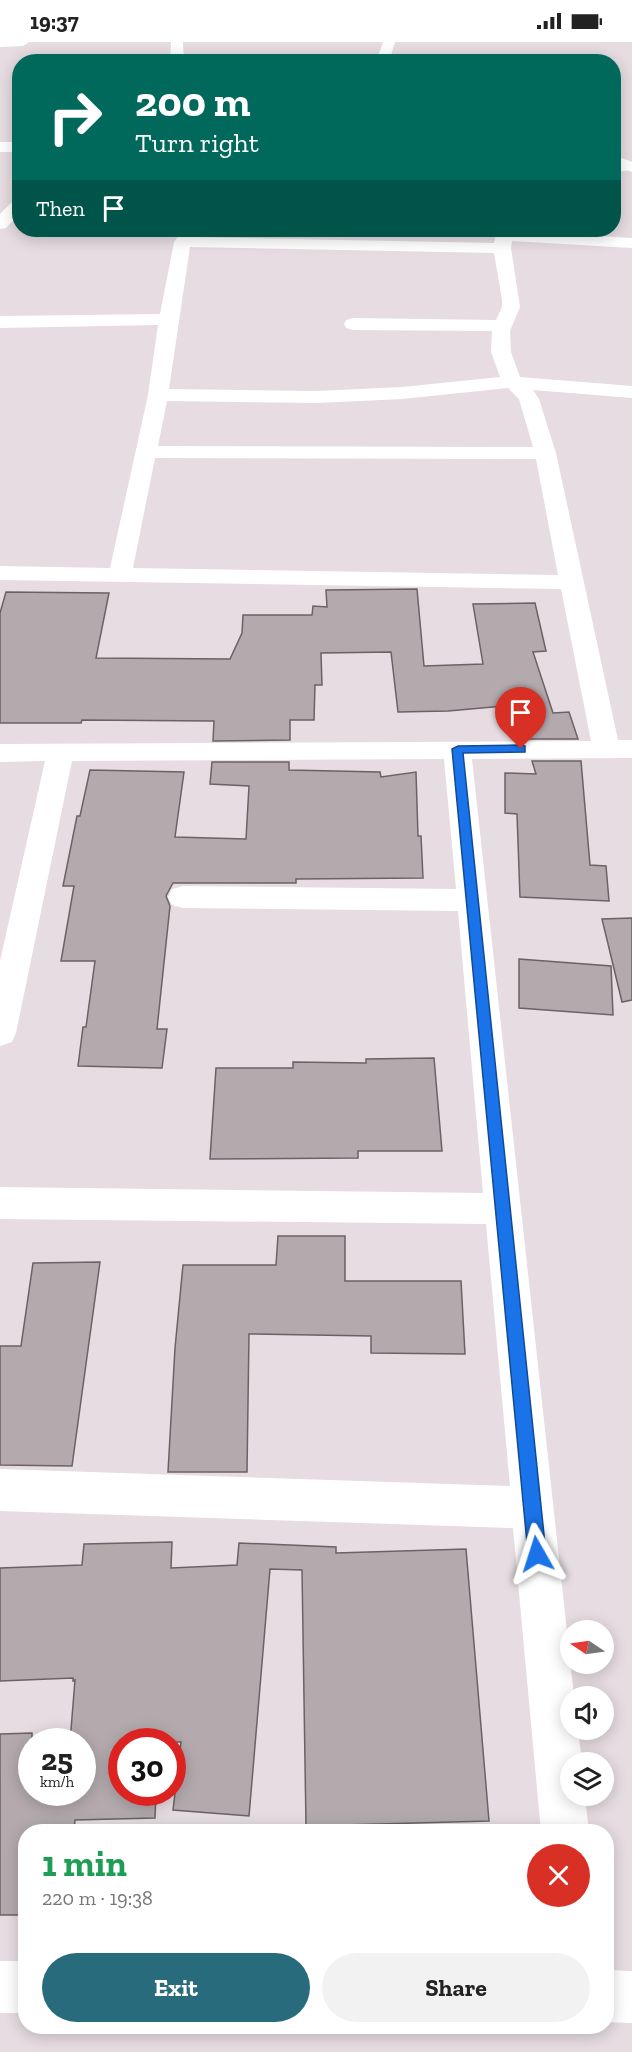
<!DOCTYPE html>
<meta charset="utf-8">
<style>
:root{--surface:#fff;--page:#f2f2f2;--text:#222;--muted:#767676;--accent:#286b7d}
body{margin:0;font-family:"Zilla Slab",serif;background:var(--page);color:var(--text);height:100vh;display:flex;flex-direction:column;font-size:22px;white-space:nowrap}
*{box-sizing:border-box;margin:0}
p{font-size:20px;color:var(--muted)}
.icon{flex:none;width:33px;height:33px;fill:none;stroke:currentColor;stroke-width:2;stroke-linecap:round;stroke-linejoin:round}
.map{position:relative;flex:1;overflow:hidden}
.side{position:absolute;left:18px;top:1782px;width:596px;height:210px;display:flex;flex-direction:column;background:var(--surface);border-radius:24px;box-shadow:0 3px 15px #0003}
.side>*{flex:none}
.hud{position:absolute;left:12px;top:12px;width:609px;height:183px;border-radius:24px;box-shadow:0 3px 15px #0003;background:#00695c;color:#fff;overflow:hidden}
.needle{width:39px;rotate:283deg}
.controls{position:absolute;left:560px;top:1578px;display:grid;gap:12px}
.controls a{display:grid;place-items:center;width:54px;height:54px;border-radius:50%;background:var(--surface);box-shadow:0 3px 15px #0003;font-size:30px}
.speed{position:absolute;left:18px;top:1686px;display:flex;gap:12px;font-size:30px;font-weight:700;text-align:center}
.speed>*{display:grid;place-content:center;width:78px;height:78px;border-radius:50%;background:var(--surface);box-shadow:0 3px 15px #0003;line-height:1}
.speed small{font-size:15px;font-weight:400}
.speed .limit{border:9px solid #d22;background:#fff;color:#111}
.pin{position:absolute;display:grid;place-items:center;width:51px;height:51px;color:#fff;margin:-62px -26px;border-radius:50% 50% 50% 0;rotate:-45deg;box-shadow:0 0 6px #0007}
.pin .icon{rotate:45deg}
.me{position:absolute;width:66px;margin:-33px;rotate:354deg;stroke-linejoin:round;filter:drop-shadow(0 0 4px #0008)}
.turn{display:flex;align-items:center;gap:21px;height:126px;padding:0 24px;font-size:27px}
.turn .icon{width:78px;height:78px;stroke-width:2.5}
.turn b{display:block;font-size:42px;line-height:51px}
.then{display:flex;align-items:center;height:57px;padding:0 24px;background:#0003;gap:12px;font-size:22px}
.round{display:grid;place-items:center;flex:none;width:63px;height:63px;border-radius:32px;background:var(--page)}
.summary{display:flex;align-items:center;justify-content:space-between;height:102px;padding:0 24px}
h1{font-size:36px;font-weight:800;line-height:45px;color:#1e9e55}
.cta{display:flex;gap:12px;margin-top:auto;padding:12px 24px}
.cta a{flex:1;height:69px;border-radius:36px;background:var(--accent);color:#fff;font-size:24px;font-weight:800;line-height:69px;text-align:center}
.cta a+a{background:var(--page);color:var(--text)}
.status{display:flex;justify-content:space-between;align-items:center;height:42px;padding:0 30px;background:var(--surface);direction:ltr}
.status svg{height:16px;fill:currentColor}
.map>svg:first-child{display:block}
.building{fill:#b4aaae;stroke:#6b6266;stroke-width:1.5}
.lines{fill:none;stroke-linecap:round;stroke-linejoin:round}
.minor{fill:#fff;fill-rule:evenodd}
.tertiary{fill:#fff;fill-rule:evenodd}
.route{fill:#1a73e8;stroke:#114b97;stroke-width:1.5}
</style>
<div class="status"><b>19:37</b><svg viewBox="0 0 49 12"><path d="M0 12V9h3v3zM5 12V6h3v6zM10 12V3h3v9zM15 12V0h3v12zM26 1h20v11H26zM47 4h2v5h-2z"/></svg></div>
<div class="map">
<svg width="632" height="2010" viewBox="0 0 632 2010">
<rect width="100%" height="100%" fill="#e6dce1"/>
<g class="building">
<polygon points="417,547 424,624 483,622 473,562 535,561 546,609 533,610 553,671 569,670 578,697 526,697 517,663 448,669 398,670 391,610 321,611 322,643 315,643 314,678 290,678 290,698 213,699 214,679 82,678 81,681 0,681 0,571 6,550 109,551 96,616 230,617 242,591 243,573 312,573 313,564 327,565 326,548"/>
<polygon points="532,719 581,719 590,823 606,824 609,859 520,855 517,772 505,771 505,731 536,732"/>
<polygon points="212,720 289,720 289,728 380,730 381,735 416,730 418,794 421,794 423,836 296,837 296,841 173,841 166,854 170,864 157,987 167,987 162,1026 78,1024 83,985 86,985 95,919 61,919 74,844 63,844 77,774 80,774 90,728 184,730 175,795 246,797 249,744 210,742"/>
<polygon points="632,876 632,958 622,960 602,877"/>
<polygon points="519,917 611,924 613,973 519,966"/>
<polygon points="434,1016 442,1109 358,1109 358,1116 210,1117 216,1026 293,1026 293,1020 366,1021 366,1017"/>
<polygon points="278,1194 345,1194 345,1239 461,1239 465,1312 371,1311 371,1294 249,1292 247,1430 168,1430 175,1306 183,1223 276,1223"/>
<polygon points="100,1220 72,1424 0,1423 0,1304 21,1304 33,1221"/>
<polygon points="172,1500 171,1526 237,1523 239,1501 336,1505 336,1511 466,1507 489,1779 306,1784 302,1528 270,1527 249,1774 173,1768 181,1700 122,1700 122,1750 156,1750 155,1776 75,1778 74,1790 26,1790 26,1873 0,1873 0,1692 32,1691 32,1750 82,1750 82,1700 70,1700 75,1638 73,1639 73,1636 0,1639 0,1526 82,1523 84,1502"/>
</g>
<g class="lines">
<g class="minor">
<polygon points="0,0 29,0 23,4 0,5"/>
<polygon points="171,0 183,0 184,20 170,20"/>
<rect x="0" y="100" width="20" height="10"/>
<polygon points="614,120 632,120 632,128 614,130"/>
<polygon points="20,156 20,171 6,186 0,187 0,172 14,158"/>
<path d="M 182,188 L 198,188 L 194,195 L 494,201 L 497,188 L 632,196 L 632,206 L 512,199 L 511,206 L 520,265 L 510,289 L 511,310 L 520,335 L 632,344 L 632,356 L 533,348 L 539,357 L 556,411 L 618,698 L 632,698 L 632,716 L 472,717 L 574,1654 L 570,1654 L 570,1688 L 578,1688 L 582,1720 L 570,1720 L 570,1754 L 585,1754 L 589,1790 L 541,1790 L 513,1486 L 0,1469 L 0,1427 L 510,1444 L 486,1182 L 0,1177 L 0,1145 L 483,1151 L 458,869 L 183,866 L 172,863 L 168,855 L 172,847 L 183,844 L 456,847 L 444,717 L 72,719 L 16,991 L 12,1000 L 0,1004 L 0,919 L 45,719 L 0,720 L 0,702 L 591,699 L 561,547 L 0,538 L 0,524 L 110,526 L 148,353 L 158,283 L 0,286 L 0,274 L 160,272 L 174,200 ZM 190,205 L 494,211 L 502,258 L 502,265 L 496,278 L 353,276 L 346,278 L 344,282 L 346,286 L 353,288 L 492,289 L 491,310 L 500,335 L 402,345 L 318,349 L 169,347 ZM 508,346 L 519,357 L 533,405 L 158,404 L 167,359 L 318,361 L 402,357 ZM 155,416 L 536,417 L 558,533 L 133,526 Z"/>
<rect x="0" y="1919" width="26" height="52"/>
<polygon points="606,1928 632,1929 632,1981 606,1980"/>
</g>
<g class="tertiary">
<polygon points="383,0 395,0 389,20 376,20"/>
<polygon points="614,113 632,120 632,130 614,123"/>
</g>
</g>
<polygon class="route" points="521,703 525,704 525,710 463,711 546,1512 543,1519 537,1521 531,1519 528,1512 452,707 458,704"/>
</svg>
<div class="controls">
<a><svg class="needle" viewBox="-14 -14 28 28"><path d="M0-13l5 13h-10z" fill="#e53935"/><path d="M0 13l5-13h-10z" fill="#767676"/></svg></a>
<a><svg class="icon" aria-label="sound" viewBox="0 0 24 24"><path d="M4 9h4l5-4v14l-5-4H4zM17 9q2 3 0 6"/></svg></a>
<a><svg class="icon" aria-label="layers" viewBox="0 0 24 24"><path d="M12 4l9 5-9 5-9-5zM3 14l9 5 9-5"/></svg></a>
</div>
<div class="speed"><div>25<small>km/h</small></div><div class="limit">30</div></div>
<div class="pin" style="left:521px;top:707px;background:#d93025"><svg class="icon" aria-label="arrive" viewBox="0 0 24 24"><path d="M6 21V4h12l-3 4 3 4H6"/></svg></div>
<svg class="me" style="left:537px;top:1512px" viewBox="-20 -20 40 40"><path d="M0-17L14 15 0 8-14 15z" fill="#1a73e8" stroke="#fff" stroke-width="4"/></svg>
<div class="hud">
<div class="turn"><svg class="icon" aria-label="right" viewBox="0 0 24 24"><path d="M7 20v-9h11M14 6l5 5-5 5"/></svg><div><b>200 m</b>Turn right</div></div>
<div class="then">Then<svg class="icon" aria-label="arrive" viewBox="0 0 24 24"><path d="M6 21V4h12l-3 4 3 4H6"/></svg></div>
</div>
<section class="side">
<div class="summary"><div><h1>1 min</h1><p>220 m · 19:38</p></div><a class="round" style="background:#d93025;color:#fff"><svg class="icon" aria-label="close" viewBox="0 0 24 24"><path d="M6 6l12 12M18 6L6 18"/></svg></a></div>
<div class="cta"><a>Exit</a><a>Share</a></div>
</section>
</div>
